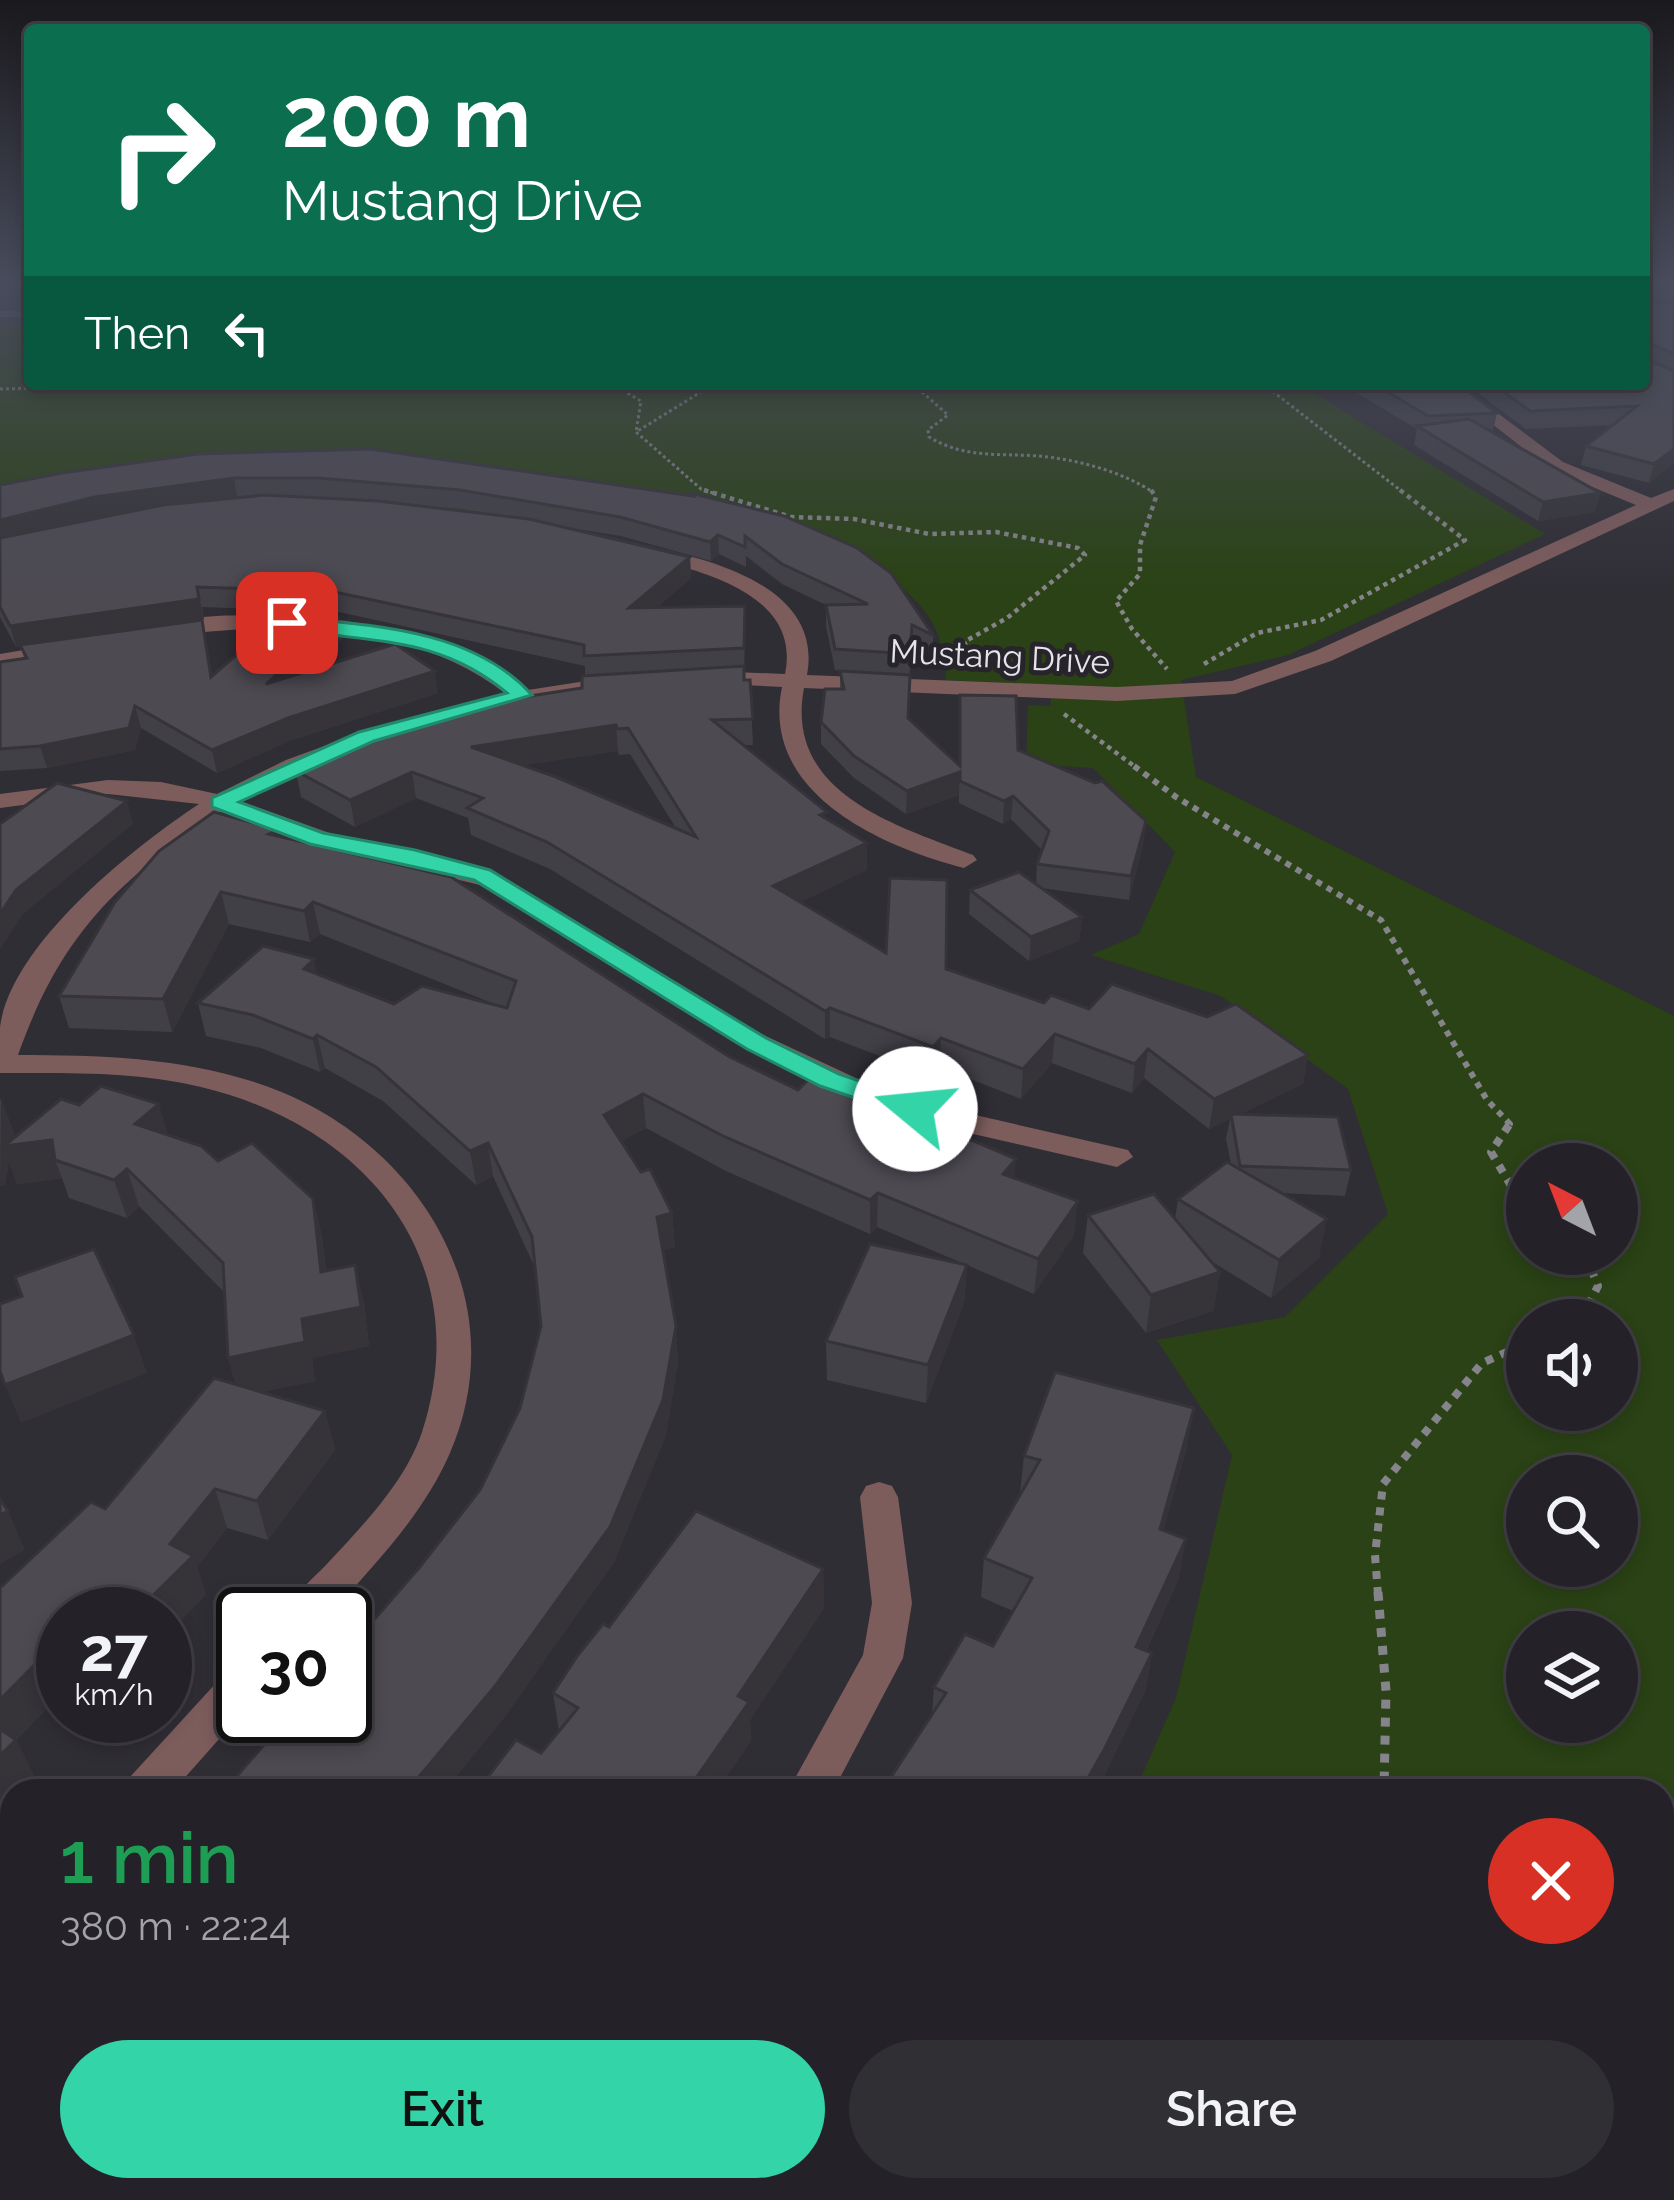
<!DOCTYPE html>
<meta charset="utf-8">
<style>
:root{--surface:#242228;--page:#302f34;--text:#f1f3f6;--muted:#a3a4a8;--line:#413f45;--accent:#33d4a8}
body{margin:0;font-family:Raleway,sans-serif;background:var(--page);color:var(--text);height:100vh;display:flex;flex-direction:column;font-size:45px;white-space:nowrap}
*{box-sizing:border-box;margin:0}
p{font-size:39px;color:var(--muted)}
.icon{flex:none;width:66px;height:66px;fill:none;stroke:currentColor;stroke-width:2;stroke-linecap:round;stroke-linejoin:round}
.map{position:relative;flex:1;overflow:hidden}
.panel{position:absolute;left:0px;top:1779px;width:1674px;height:423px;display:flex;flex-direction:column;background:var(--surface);border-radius:36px 36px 0 0;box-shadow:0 6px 18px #0003,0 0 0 3px var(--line)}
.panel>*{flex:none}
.top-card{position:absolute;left:24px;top:24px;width:1626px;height:366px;border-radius:12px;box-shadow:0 6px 18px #0003,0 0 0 3px var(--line);background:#0b6e4f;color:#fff;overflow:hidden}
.needle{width:78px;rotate:318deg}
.buttons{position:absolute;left:1506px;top:1143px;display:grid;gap:24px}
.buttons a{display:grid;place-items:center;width:132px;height:132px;border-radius:50%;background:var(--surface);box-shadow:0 6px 18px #0003,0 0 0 3px var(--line);font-size:60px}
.speed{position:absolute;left:36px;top:1587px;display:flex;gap:24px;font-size:60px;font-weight:700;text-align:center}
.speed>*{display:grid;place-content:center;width:156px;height:156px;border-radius:50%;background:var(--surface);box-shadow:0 6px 18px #0003,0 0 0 3px var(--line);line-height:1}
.speed small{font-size:30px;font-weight:400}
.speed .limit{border:6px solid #111;border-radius:18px;background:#fff;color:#111}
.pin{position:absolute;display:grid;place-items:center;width:102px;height:102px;color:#fff;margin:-51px;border-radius:24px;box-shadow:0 6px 18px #0006}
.me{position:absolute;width:132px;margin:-66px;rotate:287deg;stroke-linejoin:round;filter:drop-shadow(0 0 9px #0008)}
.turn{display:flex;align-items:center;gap:42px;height:252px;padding:0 60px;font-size:54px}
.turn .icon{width:156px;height:156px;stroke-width:2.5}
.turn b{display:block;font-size:84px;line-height:102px}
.then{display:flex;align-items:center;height:114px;padding:0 60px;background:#0003;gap:24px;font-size:45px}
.round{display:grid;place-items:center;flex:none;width:126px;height:126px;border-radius:63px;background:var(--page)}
.head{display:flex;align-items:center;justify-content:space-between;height:204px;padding:0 60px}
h1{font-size:72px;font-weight:600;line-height:90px;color:#1e9e55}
.button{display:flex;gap:24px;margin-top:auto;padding:24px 60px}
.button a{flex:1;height:138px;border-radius:72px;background:var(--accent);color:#111;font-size:48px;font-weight:600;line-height:138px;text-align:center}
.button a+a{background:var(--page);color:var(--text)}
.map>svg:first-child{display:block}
.green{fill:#2a4215;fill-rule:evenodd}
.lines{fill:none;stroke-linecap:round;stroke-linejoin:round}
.stream{stroke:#455c5f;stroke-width:6}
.path-far4{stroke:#85848a;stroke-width:3;stroke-dasharray:3 3;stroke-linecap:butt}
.path-far3{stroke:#85848a;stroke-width:4.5;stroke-dasharray:4.5 4.5;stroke-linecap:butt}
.path-far2{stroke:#85848a;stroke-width:6;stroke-dasharray:6 6;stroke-linecap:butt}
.path-far1{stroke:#85848a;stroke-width:8;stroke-dasharray:8 8;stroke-linecap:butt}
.path{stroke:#85848a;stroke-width:9;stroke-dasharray:9 9;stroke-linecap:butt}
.street{fill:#7d5c5c;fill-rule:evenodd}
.wall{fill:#424047;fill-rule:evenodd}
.shaded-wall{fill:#363439}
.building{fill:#4d4a52;stroke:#363439;stroke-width:3;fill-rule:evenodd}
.route{fill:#33d4a8;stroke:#218a6d;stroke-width:3}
.labels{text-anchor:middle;stroke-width:10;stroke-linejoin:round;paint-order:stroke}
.far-street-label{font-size:33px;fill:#e5e4e9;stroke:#27242b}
</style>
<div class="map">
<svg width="1674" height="2200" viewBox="0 0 1674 2200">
<rect width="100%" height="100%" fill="#302e35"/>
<path class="green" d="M 30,322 L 30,384 L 1299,384 L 1545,534 L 1288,655 L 1181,680 L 1196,777 L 1674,1016 L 1674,2200 L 955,2200 L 959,2190 L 1662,2190 L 1662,1791 L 1135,1791 L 1176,1698 L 1232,1455 L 1157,1340 L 1285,1317 L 1388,1214 L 1348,1089 L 1221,996 L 1091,955 L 1139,934 L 1175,852 L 1093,768 L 1026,764 L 1028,705 L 1051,706 L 1051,685 L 946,680 C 944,620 919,599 872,565 L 421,467 L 0,504 L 0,324 ZM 1527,1164 L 1617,1164 L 1617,1254 L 1527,1254 ZM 1527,1320 L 1617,1320 L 1617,1410 L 1527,1410 ZM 1527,1476 L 1617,1476 L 1617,1566 L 1527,1566 ZM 1527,1632 L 1617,1632 L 1617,1722 L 1527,1722 Z"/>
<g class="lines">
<polyline class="stream" points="0,314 30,314"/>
<g class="path-far4">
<polyline points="612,384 641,401 636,432"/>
<path d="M 913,384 L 948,415 L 928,430 L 929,437 C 966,459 998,453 1038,456 C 1076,459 1124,472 1154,493"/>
<polyline points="1263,384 1404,493"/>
<polyline points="0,389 162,384"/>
<polyline points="713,493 701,489 636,432 714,384"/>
</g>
<g class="path-far3">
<polyline points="704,490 791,517 854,519 929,534 996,532 1078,548 1085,555 1007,618 964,642 977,666"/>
<polyline points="1151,490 1156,497 1140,545 1140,574 1116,601 1132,629 1167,669"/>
<polyline points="1204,664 1257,633 1321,620 1465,540 1400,490"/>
<polyline points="1064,714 1138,769"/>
</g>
<polyline class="path-far2" points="1134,766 1176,797 1381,920 1487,1100 1510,1124 1507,1128"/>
<g class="path-far1">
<polyline points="1509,1125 1491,1152 1513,1189 1527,1200"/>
<polyline points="1581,1320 1598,1286 1585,1254"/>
<polyline points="1378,1595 1375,1555 1383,1484 1482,1363 1527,1343"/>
</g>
<g class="path">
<polyline points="1378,1592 1386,1691 1384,1791"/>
<polyline points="1258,2200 1260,2190"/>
</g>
<g class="street">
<polygon points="1654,279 1670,279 1644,297 1644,286"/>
<path d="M 1441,384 L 1459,384 L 1563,462 L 1651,498 L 1674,489 L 1674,501 L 1331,661 L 1235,694 L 1117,701 L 804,688 C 784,793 895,825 973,855 L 977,860 L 964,868 C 879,846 760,792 782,687 L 700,683 L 700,673 L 708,671 L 785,674 C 798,611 739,584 687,568 C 672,563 654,562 642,553 L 652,547 C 717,561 823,589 807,675 L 1117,687 L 1232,681 L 1315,651 L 1636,505 L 1551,470 Z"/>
<path d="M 303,616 C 386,624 461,639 528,690 L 618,676 L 629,683 L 618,690 C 484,709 361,741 240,801 L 335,835 L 498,874 L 755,1031 L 873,1086 L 940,1107 L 1128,1150 L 1133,1157 L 1117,1167 L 934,1125 L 852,1100 L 735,1043 L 480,885 L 318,846 L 222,811 C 117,881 61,934 18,1055 C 105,1055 197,1058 279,1091 C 423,1149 515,1303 450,1453 C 423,1515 375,1564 330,1614 L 285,1614 C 294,1595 311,1580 326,1565 C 362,1526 405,1483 422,1432 C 478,1260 365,1126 201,1087 C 136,1071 66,1073 0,1073 C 0,1058 0,1042 0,1027 C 11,944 134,847 199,804 L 108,794 L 0,808 L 0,794 L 108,780 L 161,782 L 217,794 L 286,760 L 368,730 L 506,694 C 410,620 281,622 165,636 L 155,630 C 182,610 267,616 303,616 Z"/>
<polygon points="65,643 76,649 72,653 0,666 0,654"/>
<polygon points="879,1482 892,1486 898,1497 912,1603 903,1658 833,1791 788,1791 863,1655 872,1603 860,1497 866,1486"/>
<polygon points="243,1665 243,1712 173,1791 123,1791 130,1777 228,1670"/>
<polygon points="12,1916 12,1970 0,1975 0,1921"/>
<polygon points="543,2190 597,2190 593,2200 539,2200"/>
</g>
</g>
<g class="wall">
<polygon points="1644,279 1646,279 1645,300 1646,300 1650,285 1659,279 1674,279 1674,463 1649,483 1581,465 1586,446 1613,425 1526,429 1466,384 1644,384"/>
<polygon points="1342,384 1459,384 1497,413 1493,431 1490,431 1600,493 1595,512 1538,521 1414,445 1417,429"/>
<path d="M 198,454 L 690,495 L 690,493 L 933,635 L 933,656 L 911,646 L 908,718 L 959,765 L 1018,750 L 1146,821 L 1143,844 L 1129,900 L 1041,888 L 1082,917 L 1079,941 L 1029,961 L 969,914 L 970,890 L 1036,884 L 1037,864 L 1042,850 L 1011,819 L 1003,824 L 959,803 L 959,795 L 906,814 L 854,778 L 821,744 L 821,722 L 840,689 L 840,671 L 868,673 L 835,670 L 826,626 L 826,605 L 782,584 L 746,556 L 746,567 L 719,554 L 711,561 L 621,536 L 547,524 L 690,557 L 691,578 L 656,608 L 745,627 L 744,680 L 750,680 L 753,745 L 743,745 L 827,819 L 867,870 L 800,902 L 886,953 L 946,969 L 1044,1003 L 1089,1009 L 1308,1055 L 1303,1084 L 1240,1114 L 1351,1170 L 1345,1196 L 1282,1193 L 1319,1258 L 1271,1298 L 1211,1261 L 1220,1272 L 1213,1311 L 1146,1333 L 1083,1253 L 1088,1215 L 1175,1219 L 1178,1199 L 1231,1164 L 1226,1139 L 1230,1119 L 1209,1129 L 1144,1078 L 1132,1093 L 1052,1063 L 1021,1099 L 940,1067 L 932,1076 L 830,1037 L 825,1039 L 550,869 L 471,835 L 468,818 L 416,798 L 355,827 L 301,797 L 296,771 L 362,742 L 361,736 L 582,688 L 585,676 L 585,666 L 330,610 L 332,617 L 308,616 L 308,611 L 202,607 L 204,619 L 170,624 L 202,620 L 212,676 L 342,639 L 308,671 L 438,693 L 292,740 L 217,773 L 141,728 L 135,750 L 47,768 L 0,771 L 0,662 L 24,658 L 21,646 L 16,647 L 0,617 L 0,485 ZM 411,505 L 462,509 L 501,516 ZM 129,512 L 65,525 L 100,516 ZM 618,751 L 619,755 L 630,754 L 676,828 L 523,765 Z"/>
<polygon points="279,836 798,1090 1014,1178 1074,1235 1034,1294 967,1265 964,1303 926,1403 827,1380 826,1341 967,1265 877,1227 870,1234 726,1171 646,1128 621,1141 641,1172 672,1213 675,1247 663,1250 678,1361 666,1435 614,1562 503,1719 444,1791 224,1791 419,1568 480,1490 520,1408 541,1326 535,1268 493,1176 476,1185 383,1101 325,1068 320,1072 261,1048 206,1036 198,1003 317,974 394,1004 502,1007 320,934 310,942 229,924 172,1032 69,1028 59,996"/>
<polygon points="0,1098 14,1137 168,1135 218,1161 313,1199 322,1237 326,1271 355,1265 364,1304 369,1346 312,1358 315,1381 261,1392 325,1411 335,1450 268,1540 227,1528 197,1567 206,1595 63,1614 63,1692 16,1740 35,1778 12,1791 12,1800 0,1812 0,1588 105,1509 236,1385 228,1358 224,1292 139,1206 127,1218 69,1198 62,1178 17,1184 9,1161 5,1185 0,1186"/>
<polygon points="1187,1447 1163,1530 1179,1578 1146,1651 1152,1653 1145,1692 932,1713 934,1687 993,1646 1013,1611 981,1597 984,1558 1020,1494 1024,1456"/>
<polygon points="823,1569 824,1608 750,1720 751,1741 716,1791 477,1791 541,1753 559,1731 553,1693 609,1627"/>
<polygon points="786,2190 923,2190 917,2200 801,2200"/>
</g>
<g class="shaded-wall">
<polygon points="1674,449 1674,463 1649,483 1654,464"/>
<polygon points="234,478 237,497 100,516 0,541 0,520 95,497"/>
<polygon points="1600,493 1595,512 1538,521 1543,502"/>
<polygon points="718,535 719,554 711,561 710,542"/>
<polygon points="690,557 691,578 631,629 629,608"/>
<polygon points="197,587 204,619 16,647 10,626"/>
<polygon points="339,618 342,639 271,706 266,684"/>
<polygon points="435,671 438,693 292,740 217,773 212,750 288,718"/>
<polygon points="135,706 141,728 135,750 47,768 40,746"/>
<polygon points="616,725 618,751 474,773 471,747"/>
<polygon points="412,772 416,798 355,827 350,800"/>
<polygon points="960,772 959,795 906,814 907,791"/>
<polygon points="1013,796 1011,819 1003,824 1004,801"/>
<polygon points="127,801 133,824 23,914 0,950 0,914 16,890"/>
<polygon points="1146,821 1143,844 1129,900 1131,876"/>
<polygon points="867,843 867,870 774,914 773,886"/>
<polygon points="221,892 229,924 172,1032 163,999"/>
<polygon points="313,902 320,934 310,942 304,911"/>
<polygon points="1082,917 1079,941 1029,961 1031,937"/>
<polygon points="314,959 321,992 304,969"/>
<polygon points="830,1008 830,1037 825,1039 825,1011"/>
<polygon points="1055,1034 1052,1063 1021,1099 1023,1069"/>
<polygon points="317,1035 325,1068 320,1072 313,1039"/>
<polygon points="941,1038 940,1067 932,1076 933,1047"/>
<polygon points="1148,1049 1144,1078 1132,1093 1135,1064"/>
<polygon points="1308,1055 1303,1084 1231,1118 1231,1114 1230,1119 1209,1129 1214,1099"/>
<polygon points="643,1094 646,1128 608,1149 604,1115"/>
<polygon points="1,1098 15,1135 13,1145 52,1140 55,1160 62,1178 17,1184 9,1161 5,1185 0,1186"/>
<polygon points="159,1104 170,1141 135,1124"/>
<polygon points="488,1143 493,1176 476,1185 470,1151"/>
<polygon points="1016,1159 1013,1193 1003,1174"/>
<polygon points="127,1169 139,1206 127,1218 114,1180"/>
<polygon points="878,1193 877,1227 870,1234 870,1200"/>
<polygon points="313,1199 322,1237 330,1310 321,1272"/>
<polygon points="1078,1201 1074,1235 1034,1294 1038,1259"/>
<polygon points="672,1213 675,1247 660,1251 657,1217"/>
<polygon points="1327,1219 1319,1258 1271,1298 1279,1260"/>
<polygon points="355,1265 364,1304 369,1346 312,1358 315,1381 239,1397 228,1358 302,1319"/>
<polygon points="967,1265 964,1303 926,1403 928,1365"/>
<polygon points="1220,1272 1213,1311 1146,1333 1151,1295"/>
<polygon points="676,1326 678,1361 666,1435 614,1562 503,1719 444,1791 407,1791"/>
<polygon points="134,1335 147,1373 21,1423 5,1385"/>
<polygon points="1194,1408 1187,1447 1153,1568 1160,1529"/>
<polygon points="325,1411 335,1450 268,1540 257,1501"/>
<polygon points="215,1489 227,1528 197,1567 206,1595 165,1637 165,1614 134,1614 170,1544"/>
<polygon points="8,1511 25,1550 0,1564 0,1515"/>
<polygon points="1186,1539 1179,1578 1130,1685 1136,1647"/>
<polygon points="823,1569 824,1608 750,1720 751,1741 716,1791 687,1791 738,1696"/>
<polygon points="60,1639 63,1645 63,1692 16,1740 35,1778 22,1791 12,1791 12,1800 0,1812 0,1700"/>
<polygon points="1152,1653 1145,1692 1097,1791 1081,1791"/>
<polygon points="103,2190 142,2190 135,2200 96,2200"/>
<polygon points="743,2190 765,2190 760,2200 743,2200"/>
<polygon points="907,2190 923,2190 917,2200 901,2200"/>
</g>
<g class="building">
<polygon points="1644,279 1645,300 1674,304 1674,354 1650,343 1645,345 1644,357"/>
<polygon points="1659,279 1674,279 1674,290 1650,285"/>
<polygon points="1644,358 1674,371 1674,449 1654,464 1586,446 1637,406 1530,411 1493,384 1644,384"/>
<polygon points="1374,384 1459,384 1497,413 1428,416"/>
<polygon points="1469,419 1600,493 1543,502 1417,426"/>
<polygon points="370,449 693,496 690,493 784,516 857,548 891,573 933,635 912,625 910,654 835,649 826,605 868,604 782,564 745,536 745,547 718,535 710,542 620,517 460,490 318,478 234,478 95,497 0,520 0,485 62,473 198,454"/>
<polygon points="265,495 378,501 529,519 690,557 629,608 745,606 744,648 584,656 584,645 316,588 328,596 305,595 310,591 197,587 199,599 10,626 0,607 0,538 163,505"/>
<polygon points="281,616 339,618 266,684 395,644 435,671 288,718 212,750 135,706 129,728 40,746 0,749 0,662 27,658 20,645 202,620 211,677"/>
<path d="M 744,666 L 744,680 L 750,680 L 753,719 L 712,720 L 827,812 L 820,815 L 867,843 L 773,886 L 886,953 L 890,878 L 947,880 L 946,969 L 1044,1003 L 1051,995 L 1089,1009 L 1112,984 L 1207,1017 L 1236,1004 L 1308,1055 L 1214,1099 L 1148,1049 L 1135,1064 L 1055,1034 L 1023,1069 L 941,1038 L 933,1047 L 830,1008 L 825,1011 L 547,842 L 467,808 L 483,798 L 412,772 L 350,800 L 296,771 L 366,740 L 361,736 L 517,698 L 582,688 L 582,676 ZM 616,725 L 617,729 L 628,728 L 696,837 L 556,777 L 471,747 Z"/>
<polygon points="840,671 910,675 908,718 960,766 960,695 1016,696 1018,750 1095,783 1102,781 1146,821 1131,876 1037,864 1049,831 1013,796 1004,801 960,781 960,772 907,791 854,756 821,722 825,689 844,689"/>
<polygon points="57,783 127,801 16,890 0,914 0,824"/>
<polygon points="214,812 278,830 269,834 451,877 728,1056 798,1090 809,1079 886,1109 890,1105 1016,1159 1003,1174 1078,1201 1038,1259 878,1193 870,1200 725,1137 643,1094 604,1115 641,1172 650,1169 672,1213 657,1217 676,1326 663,1400 610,1527 496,1685 407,1791 224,1791 289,1716 345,1716 345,1653 419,1568 480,1490 520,1408 541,1326 532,1237 488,1143 470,1151 376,1067 317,1035 313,1039 253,1015 198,1003 263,946 314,959 304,969 394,1004 422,986 507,1008 516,981 313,902 304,911 221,892 163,999 59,996 115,902 159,851"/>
<polygon points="1019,872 1082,917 1031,937 970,890"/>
<polygon points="101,1086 159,1104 135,1124 201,1146 218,1161 252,1143 313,1199 321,1272 355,1265 361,1307 302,1319 305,1342 228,1358 223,1263 127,1169 114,1180 55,1160 52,1140 4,1146 61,1099 79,1105"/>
<polygon points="1231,1114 1338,1117 1351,1170 1240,1166"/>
<polygon points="1227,1162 1327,1219 1279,1260 1178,1199"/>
<polygon points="1154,1194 1220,1272 1151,1295 1088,1215"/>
<polygon points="870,1244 967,1265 928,1365 826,1341"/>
<polygon points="94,1249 134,1335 5,1385 0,1371 0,1304 22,1296 15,1277"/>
<polygon points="1055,1372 1194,1408 1160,1529 1186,1539 1136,1647 1152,1653 1105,1748 1081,1791 882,1791 946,1693 934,1687 965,1634 993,1646 1032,1578 984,1558 1040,1460 1024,1456"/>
<polygon points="214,1378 325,1411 257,1501 215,1489 170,1544 193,1556 134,1614 63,1614 63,1640 60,1639 0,1700 0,1588 91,1502 105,1509"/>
<polygon points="0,1499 8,1511 0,1515"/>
<polygon points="696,1511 823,1569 738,1696 749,1702 687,1791 477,1791 516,1740 541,1753 578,1708 553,1693 578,1655 603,1624 609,1627"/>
<polygon points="0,1729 16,1740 0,1755"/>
<polygon points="12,2035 12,2190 103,2190 96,2200 0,2200 0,2050"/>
<polygon points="218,2190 403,2190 409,2200 223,2200"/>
<polygon points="667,2190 743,2190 742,2192 754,2200 661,2200"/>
<polygon points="836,2190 907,2190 901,2200 852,2200"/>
</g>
<linearGradient id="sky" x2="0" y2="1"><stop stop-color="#1a191d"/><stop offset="0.48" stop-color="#484c5c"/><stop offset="1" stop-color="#484c5c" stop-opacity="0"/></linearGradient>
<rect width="1674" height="587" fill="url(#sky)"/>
<path class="route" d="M 287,617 C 370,625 473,629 532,695 L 374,741 L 239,802 L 323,833 L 415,850 L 490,870 L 766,1038 L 839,1074 L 925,1103 L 929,1109 L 925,1115 L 905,1115 L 820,1086 L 747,1049 L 474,880 L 310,844 L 212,807 L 212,798 L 359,732 L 507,693 C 436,633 365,644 280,627 L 280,619 Z"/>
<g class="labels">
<g class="far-street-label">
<text transform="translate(1000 656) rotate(3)" y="12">Mustang Drive</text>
</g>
</g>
</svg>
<div class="buttons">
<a><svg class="needle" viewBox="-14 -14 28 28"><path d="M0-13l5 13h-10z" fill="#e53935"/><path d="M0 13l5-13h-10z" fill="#a3a4a8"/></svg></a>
<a><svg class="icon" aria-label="sound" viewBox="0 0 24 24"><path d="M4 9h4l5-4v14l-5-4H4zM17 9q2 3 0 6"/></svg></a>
<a><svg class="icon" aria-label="search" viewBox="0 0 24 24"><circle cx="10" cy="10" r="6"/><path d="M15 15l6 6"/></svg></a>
<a><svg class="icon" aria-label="layers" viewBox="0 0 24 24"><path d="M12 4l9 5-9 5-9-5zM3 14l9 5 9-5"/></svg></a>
</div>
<div class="speed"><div>27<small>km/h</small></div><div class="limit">30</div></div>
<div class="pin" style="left:287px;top:623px;background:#d93025"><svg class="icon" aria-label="arrive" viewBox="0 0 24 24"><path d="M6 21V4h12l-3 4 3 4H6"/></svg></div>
<svg class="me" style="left:915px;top:1109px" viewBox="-20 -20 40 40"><circle r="19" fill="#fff"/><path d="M0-13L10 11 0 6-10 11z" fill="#33d4a8"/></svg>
<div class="top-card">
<div class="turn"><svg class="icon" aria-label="right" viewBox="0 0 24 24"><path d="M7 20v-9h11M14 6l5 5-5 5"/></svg><div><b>200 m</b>Mustang Drive</div></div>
<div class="then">Then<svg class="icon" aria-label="left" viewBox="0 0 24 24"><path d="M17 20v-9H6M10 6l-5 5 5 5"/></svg></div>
</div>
<section class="panel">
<div class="head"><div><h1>1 min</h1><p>380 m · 22:24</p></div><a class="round" style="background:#d93025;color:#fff"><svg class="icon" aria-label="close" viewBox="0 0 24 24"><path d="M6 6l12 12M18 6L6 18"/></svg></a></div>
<div class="button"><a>Exit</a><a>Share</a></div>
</section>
</div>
